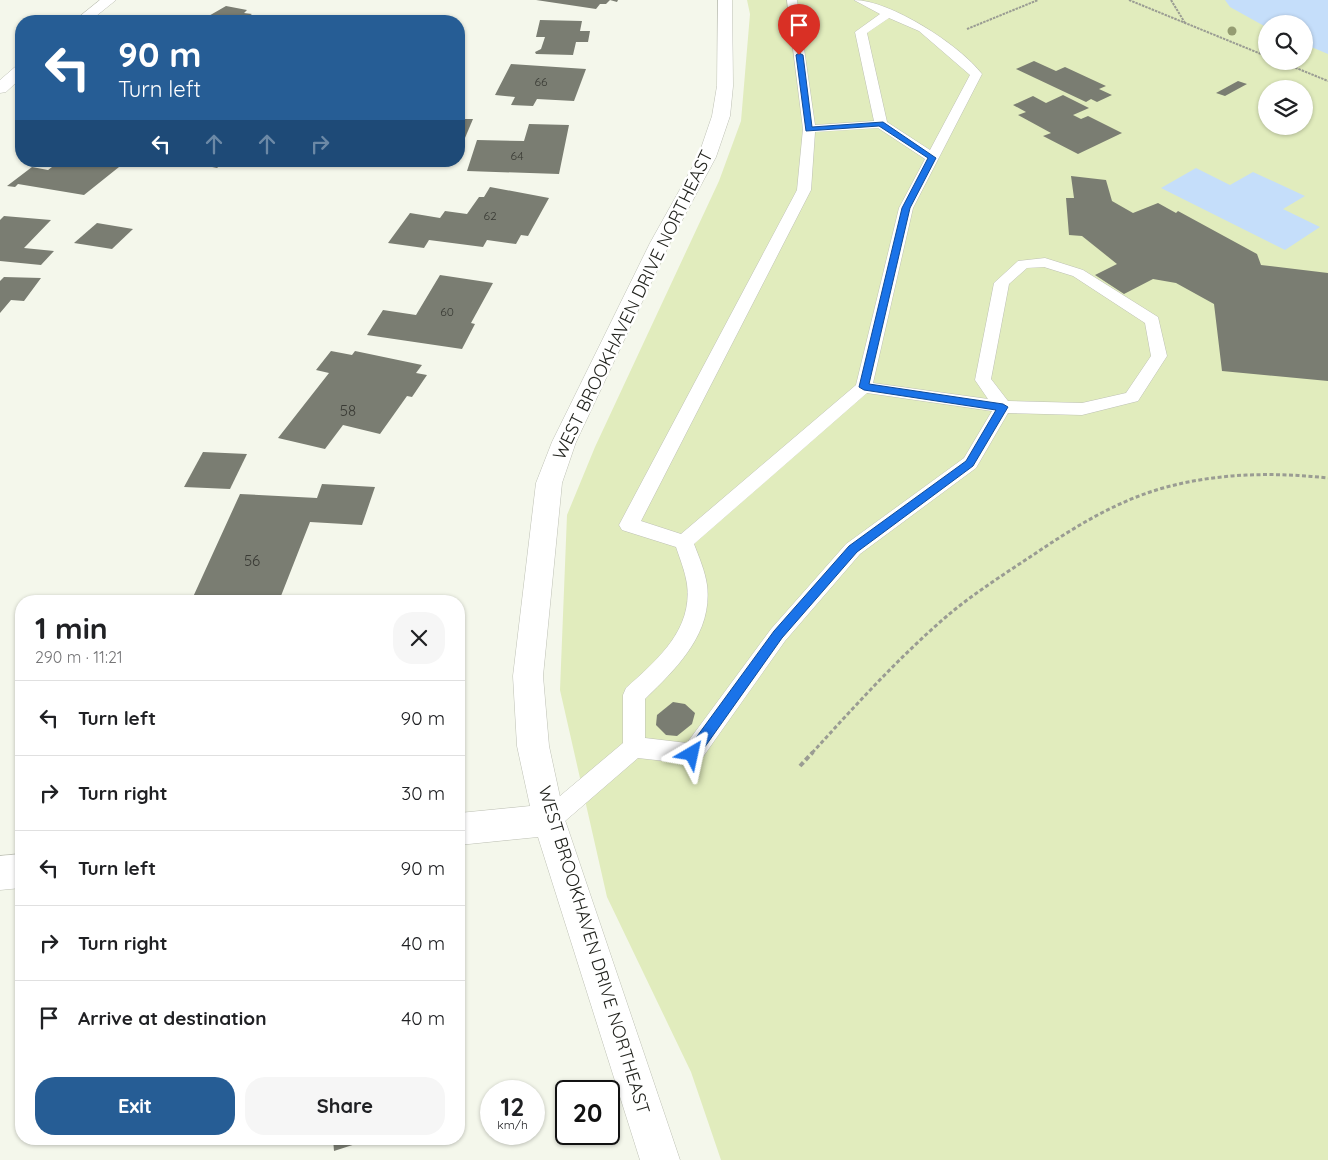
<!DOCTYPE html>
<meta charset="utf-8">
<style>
:root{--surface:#fff;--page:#f6f6f6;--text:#202124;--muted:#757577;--line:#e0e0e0;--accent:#265d95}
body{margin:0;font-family:Quicksand,sans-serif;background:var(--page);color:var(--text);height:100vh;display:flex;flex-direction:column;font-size:19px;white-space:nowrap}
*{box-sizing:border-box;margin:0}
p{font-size:16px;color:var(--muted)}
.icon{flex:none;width:28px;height:28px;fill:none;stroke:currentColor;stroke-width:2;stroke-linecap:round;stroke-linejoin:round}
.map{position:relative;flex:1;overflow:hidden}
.sheet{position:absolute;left:15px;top:595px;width:450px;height:550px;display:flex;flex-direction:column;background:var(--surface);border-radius:20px;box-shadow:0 1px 4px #0004}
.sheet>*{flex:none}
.banner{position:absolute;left:15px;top:15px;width:450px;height:152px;border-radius:20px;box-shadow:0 1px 4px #0004;background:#265d95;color:#fff;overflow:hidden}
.controls{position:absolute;left:1258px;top:15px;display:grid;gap:10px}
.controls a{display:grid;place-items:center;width:55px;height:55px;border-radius:50%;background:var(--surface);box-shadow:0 1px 4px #0004;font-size:25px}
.speed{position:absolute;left:480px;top:1080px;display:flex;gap:10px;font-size:25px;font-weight:700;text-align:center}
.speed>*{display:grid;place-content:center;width:65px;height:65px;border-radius:50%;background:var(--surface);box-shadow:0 1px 4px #0004;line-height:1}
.speed small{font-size:12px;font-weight:400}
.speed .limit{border:2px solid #111;border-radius:8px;background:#fff;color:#111}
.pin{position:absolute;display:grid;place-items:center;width:42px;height:42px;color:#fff;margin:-51px -21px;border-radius:50% 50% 50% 0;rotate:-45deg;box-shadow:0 0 5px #0007}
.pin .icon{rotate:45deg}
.me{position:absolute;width:55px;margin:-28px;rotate:36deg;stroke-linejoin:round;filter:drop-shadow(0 0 4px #0008)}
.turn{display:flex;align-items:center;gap:18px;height:105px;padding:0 20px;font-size:22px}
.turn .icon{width:65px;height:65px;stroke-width:2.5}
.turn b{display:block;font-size:35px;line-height:42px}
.lanes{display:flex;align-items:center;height:48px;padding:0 20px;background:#0003;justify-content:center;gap:25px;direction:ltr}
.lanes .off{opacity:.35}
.round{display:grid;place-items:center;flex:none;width:52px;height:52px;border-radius:20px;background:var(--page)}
.head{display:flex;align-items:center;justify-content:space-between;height:85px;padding:0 20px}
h1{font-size:30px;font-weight:700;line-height:38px}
.action{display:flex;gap:10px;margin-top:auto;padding:10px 20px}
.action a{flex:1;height:58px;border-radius:20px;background:var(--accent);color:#fff;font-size:20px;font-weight:700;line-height:58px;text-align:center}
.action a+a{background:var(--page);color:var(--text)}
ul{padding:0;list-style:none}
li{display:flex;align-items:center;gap:15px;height:75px;padding:0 20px;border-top:1px solid var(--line)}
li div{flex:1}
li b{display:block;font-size:19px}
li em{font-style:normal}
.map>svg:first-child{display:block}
.green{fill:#e1ecbd;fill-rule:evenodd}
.water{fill:#c5defa}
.building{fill:#7a7d72}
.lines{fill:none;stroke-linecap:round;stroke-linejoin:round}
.lane-casing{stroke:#bec1b5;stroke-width:1}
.street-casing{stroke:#bec1b5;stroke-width:1}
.path-far2{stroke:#9a9c93;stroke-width:2;stroke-dasharray:2.5 1;stroke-linecap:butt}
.path-far1{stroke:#9a9c93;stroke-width:3;stroke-dasharray:4 2.5;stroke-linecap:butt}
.path{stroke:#9a9c93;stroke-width:4;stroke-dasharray:5 3;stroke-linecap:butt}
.lane{fill:#fff;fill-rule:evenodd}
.street{fill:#fff;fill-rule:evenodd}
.tree{fill:#959c72}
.route{fill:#1a73e8;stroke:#114b97}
.labels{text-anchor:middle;stroke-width:5;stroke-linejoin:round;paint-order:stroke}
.far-number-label{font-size:12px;fill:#393a34}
.number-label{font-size:15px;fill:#393a34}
.street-label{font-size:18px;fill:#23241f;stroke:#fff}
</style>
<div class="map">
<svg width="1328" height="1160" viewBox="0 0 1328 1160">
<rect width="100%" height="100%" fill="#f4f7eb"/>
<path class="green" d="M 747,0 L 1328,0 L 1328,1160 L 721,1160 L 691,1072 L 607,897 L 560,690 L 567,515 L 595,447 L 719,181 L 741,121 L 750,14 ZM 1266,24 L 1304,24 L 1304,61 L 1266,61 ZM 1266,89 L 1304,89 L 1304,126 L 1266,126 Z"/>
<g class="water">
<polygon points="1225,0 1328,0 1328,54 1304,44 1304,24 1266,24 1266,27 1230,7"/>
<polygon points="1196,168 1230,185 1253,172 1305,196 1283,209 1320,227 1285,250 1161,188"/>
</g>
<g class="building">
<polygon points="536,0 618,0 617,2 610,0 606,4 600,4 596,9"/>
<polygon points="226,6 247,10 244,13 252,14 241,21 200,21"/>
<polygon points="540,20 582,21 580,31 590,31 588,42 576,42 573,55 536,54 535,52 541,49 545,37 536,37"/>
<polygon points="1034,61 1056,71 1065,67 1106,86 1099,89 1112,95 1097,102 1091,99 1086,102 1016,69"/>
<polygon points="511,64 586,69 574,101 537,99 533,106 511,105 515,97 495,95"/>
<polygon points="1238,81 1247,84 1225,96 1216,93"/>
<polygon points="1063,95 1089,108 1073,115 1081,119 1088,116 1122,133 1078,154 1043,136 1051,133 1018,115 1026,112 1013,105 1033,96 1046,103"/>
<polygon points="459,119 473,119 462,145 459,145"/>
<polygon points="529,124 569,125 559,174 467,171 477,140 524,141"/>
<polygon points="60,161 114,161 124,163 84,195 18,184 15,187 7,186 32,167 48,170"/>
<polygon points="195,161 225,161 217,168 193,163"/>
<polygon points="1071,176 1106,180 1112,201 1133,213 1158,203 1176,213 1178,211 1257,254 1261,265 1328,273 1328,381 1222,371 1214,304 1176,283 1153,279 1124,294 1095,275 1117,264 1082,236 1069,235 1066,198 1074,198"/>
<polygon points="490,187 549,198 528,236 521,235 516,244 487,240 483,247 429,240 424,248 388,243 410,213 440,218 445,211 467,214 479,197 484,197"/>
<polygon points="4,216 51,220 24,248 54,251 41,265 0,261 0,220"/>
<polygon points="97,223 133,229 112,249 74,243"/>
<polygon points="440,275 493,283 471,323 475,324 462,349 367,335 383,310 416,315"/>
<polygon points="4,277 41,278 24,301 11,300 0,313 0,281"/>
<polygon points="331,351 352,355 355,351 422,365 416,373 427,375 412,397 407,396 380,434 343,425 325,449 278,438 329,373 316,370"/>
<polygon points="203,452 247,454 230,489 184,487"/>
<polygon points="322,484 375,487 362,525 310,522 279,601 193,597 240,494 317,498"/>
<polygon points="673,702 685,704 695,713 692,724 677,736 666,735 656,725 657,715"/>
<polygon points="333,1139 371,1139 334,1151"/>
</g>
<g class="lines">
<defs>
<path id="lane" d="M 787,0 L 797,0 L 815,125 L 874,121 L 855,32 L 880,14 L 854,0 C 890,0 960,45 982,74 L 913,208 L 873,383 L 988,399 L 975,380 L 994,283 L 1018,261 L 1045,258 L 1083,270 L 1158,317 L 1167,356 L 1138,401 L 1082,415 L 1008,413 L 976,468 L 860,554 L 785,641 L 700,761 L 692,764 L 638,758 L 557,828 L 549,831 L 541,828 L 537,820 L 541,812 L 623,743 L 623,695 L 626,688 C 657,660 693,630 687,584 C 685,571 680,559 676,547 L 622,530 L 619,525 L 797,190 L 803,129 ZM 889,18 L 919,31 L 970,75 L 930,150 L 887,122 L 867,33 ZM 878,128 L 925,159 L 899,208 L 856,385 L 681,534 L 641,521 L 811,190 L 815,132 ZM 1044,267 L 1073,276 L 1145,323 L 1151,356 L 1126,393 L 1082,403 L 1008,401 L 991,379 L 1009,284 L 1027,268 ZM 867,393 L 992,411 L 964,458 L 846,544 L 771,629 L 687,743 L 645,738 L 645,699 C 677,668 713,633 707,585 C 705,571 699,557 694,544 Z"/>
<g id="street">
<polygon points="100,0 116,0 90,21 74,21"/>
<polygon points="718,0 732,0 733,86 730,116 716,157 670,243 576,442 562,483 543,676 549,746 565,820 680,1160 640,1160 538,837 459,845 459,813 530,806 517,746 513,676 536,483 552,442 650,243 698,157 712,116 717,86"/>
<polygon points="21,65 21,78 6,92 0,93 0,80 15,67"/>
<polygon points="21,854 21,888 0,890 0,856"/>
</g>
</defs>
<use href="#lane" class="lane-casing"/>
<use href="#street" class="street-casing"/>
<g class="path-far2">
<polyline points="1129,0 1266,56"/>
<polyline points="1171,0 1185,23"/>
<polyline points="967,29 1038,0"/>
<polyline points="1279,61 1328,81"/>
</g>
<path class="path-far1" d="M 812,753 C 855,706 898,658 947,616 C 974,593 1006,573 1036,553 C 1076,526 1117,501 1163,488 C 1217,473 1273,472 1328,478"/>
<polyline class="path" points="800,766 813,752"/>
<use href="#lane" class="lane"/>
<use href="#street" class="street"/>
</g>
<circle class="tree" cx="1232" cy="31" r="4.5"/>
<polygon class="route" points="799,53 803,55 812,127 883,122 936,158 910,208 869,384 1003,404 1008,407 973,466 857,552 782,638 697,758 692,760 687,758 686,754 687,750 774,631 849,546 966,461 996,410 864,390 859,387 902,208 928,158 879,126 806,131 796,55"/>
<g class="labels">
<g class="far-number-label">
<text x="541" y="86">66</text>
<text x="517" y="160">64</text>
<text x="490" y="220">62</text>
<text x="447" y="316">60</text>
</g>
<g class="number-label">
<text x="348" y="416">58</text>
<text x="252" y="566">56</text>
</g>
<g class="street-label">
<text transform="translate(633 305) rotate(-64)" y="6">WEST BROOKHAVEN DRIVE NORTHEAST</text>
<text transform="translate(594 950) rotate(73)" y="6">WEST BROOKHAVEN DRIVE NORTHEAST</text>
</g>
</g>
</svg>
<div class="controls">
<a><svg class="icon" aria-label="search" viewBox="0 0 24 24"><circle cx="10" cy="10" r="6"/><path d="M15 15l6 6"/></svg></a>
<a><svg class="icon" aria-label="layers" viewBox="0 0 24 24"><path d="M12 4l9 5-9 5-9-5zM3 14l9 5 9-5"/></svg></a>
</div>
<div class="speed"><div>12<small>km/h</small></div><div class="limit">20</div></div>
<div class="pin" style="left:799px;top:55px;background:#d93025"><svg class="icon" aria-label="arrive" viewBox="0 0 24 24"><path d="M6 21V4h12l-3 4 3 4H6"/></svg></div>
<svg class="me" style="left:692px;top:754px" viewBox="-20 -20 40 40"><path d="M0-17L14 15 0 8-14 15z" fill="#1a73e8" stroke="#fff" stroke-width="4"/></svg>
<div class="banner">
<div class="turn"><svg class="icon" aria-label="left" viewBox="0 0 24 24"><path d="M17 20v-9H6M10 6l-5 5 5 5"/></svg><div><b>90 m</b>Turn left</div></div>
<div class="lanes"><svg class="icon" aria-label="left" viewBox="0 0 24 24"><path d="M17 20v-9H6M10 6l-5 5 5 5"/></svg><svg class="icon off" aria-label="ahead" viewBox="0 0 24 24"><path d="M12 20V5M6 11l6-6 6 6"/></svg><svg class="icon off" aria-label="ahead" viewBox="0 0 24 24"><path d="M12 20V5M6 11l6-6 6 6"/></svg><svg class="icon off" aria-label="right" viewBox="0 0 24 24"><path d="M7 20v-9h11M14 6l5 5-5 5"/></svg></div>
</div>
<section class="sheet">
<div class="head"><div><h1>1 min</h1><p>290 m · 11:21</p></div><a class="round"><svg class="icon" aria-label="close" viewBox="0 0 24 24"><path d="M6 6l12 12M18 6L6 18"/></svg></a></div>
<ul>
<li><svg class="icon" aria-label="left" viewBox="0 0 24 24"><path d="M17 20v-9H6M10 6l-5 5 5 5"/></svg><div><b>Turn left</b></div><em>90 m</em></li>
<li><svg class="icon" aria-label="right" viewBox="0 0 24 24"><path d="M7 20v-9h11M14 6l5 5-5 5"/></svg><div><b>Turn right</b></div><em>30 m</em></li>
<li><svg class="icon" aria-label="left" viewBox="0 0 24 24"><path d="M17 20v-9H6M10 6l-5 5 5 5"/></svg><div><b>Turn left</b></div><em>90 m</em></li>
<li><svg class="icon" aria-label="right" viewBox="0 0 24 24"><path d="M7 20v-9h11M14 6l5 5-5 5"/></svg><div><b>Turn right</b></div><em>40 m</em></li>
<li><svg class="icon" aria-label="arrive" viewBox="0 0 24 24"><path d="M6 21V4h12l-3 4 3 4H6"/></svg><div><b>Arrive at destination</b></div><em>40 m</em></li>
</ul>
<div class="action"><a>Exit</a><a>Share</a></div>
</section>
</div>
